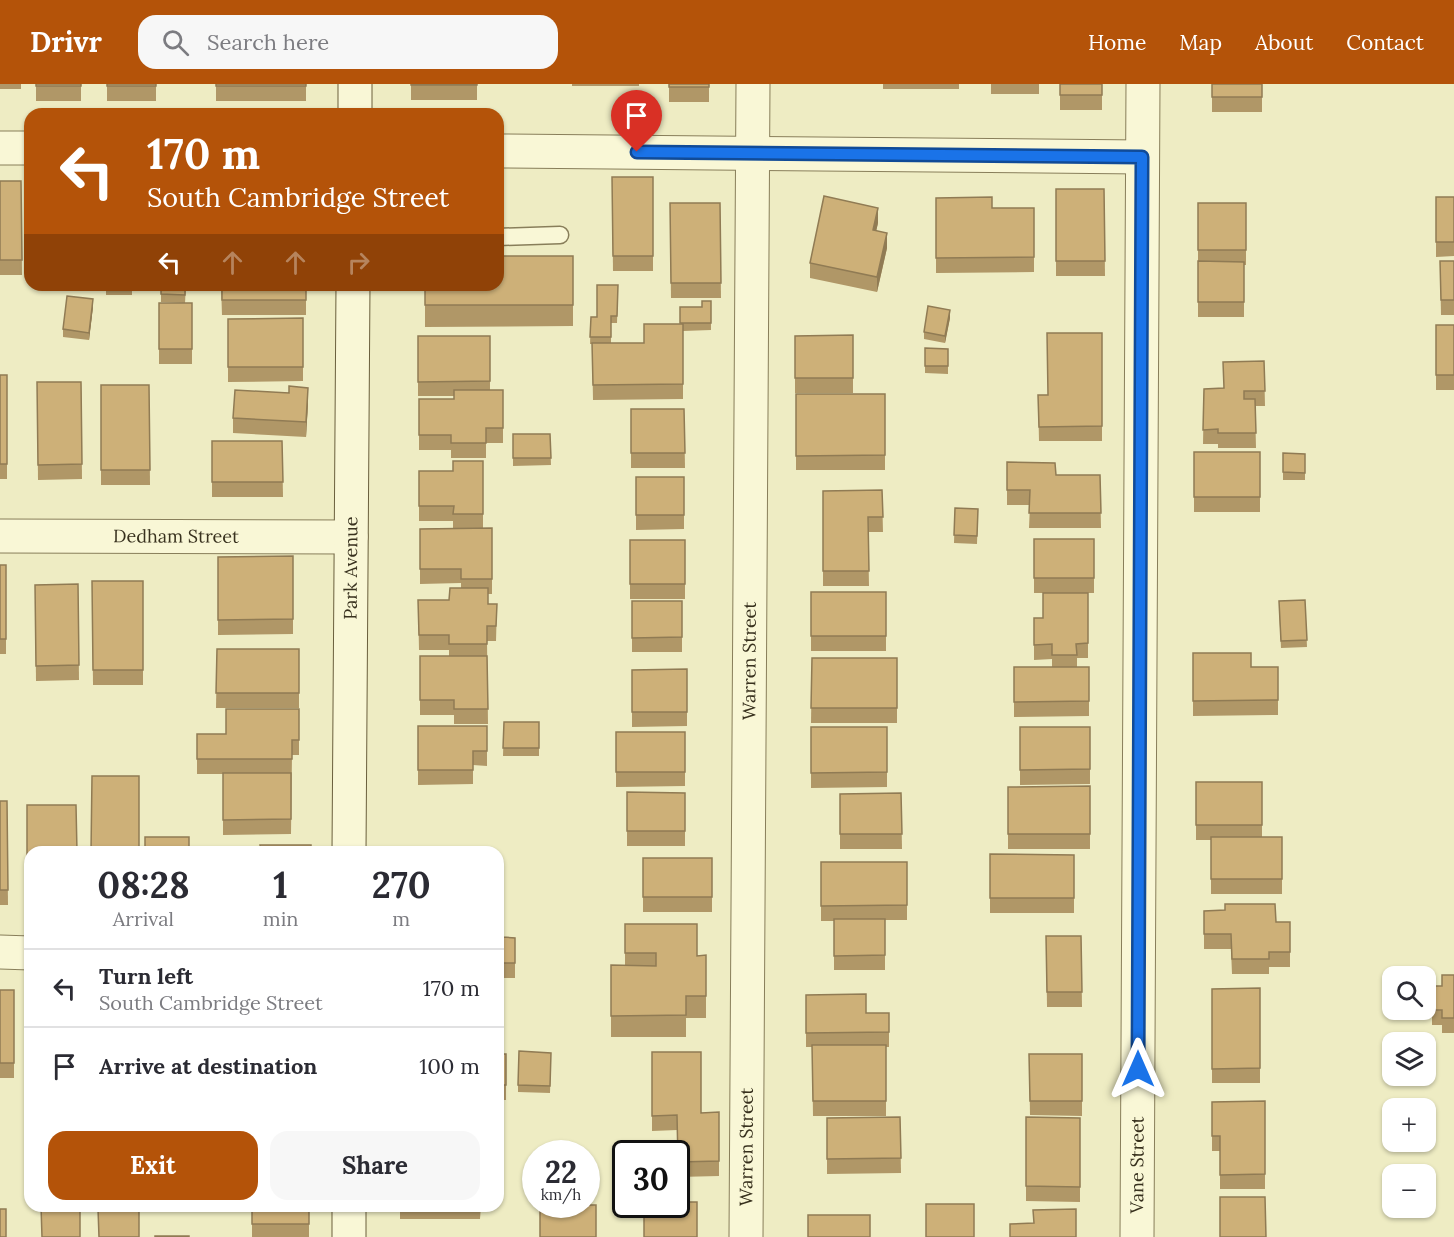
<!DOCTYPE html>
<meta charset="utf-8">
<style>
:root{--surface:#fff;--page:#f7f7f7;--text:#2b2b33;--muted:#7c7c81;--line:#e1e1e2;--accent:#b45309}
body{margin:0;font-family:Lora,serif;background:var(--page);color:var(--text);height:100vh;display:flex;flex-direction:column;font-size:22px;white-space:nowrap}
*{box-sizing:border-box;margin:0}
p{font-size:20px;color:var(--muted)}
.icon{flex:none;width:33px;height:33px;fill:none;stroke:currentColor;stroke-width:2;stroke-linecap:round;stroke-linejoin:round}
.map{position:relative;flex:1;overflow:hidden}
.sheet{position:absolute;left:24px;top:762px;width:480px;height:366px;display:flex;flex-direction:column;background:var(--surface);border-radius:18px;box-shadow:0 2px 4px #0004}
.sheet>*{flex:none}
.guide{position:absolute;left:24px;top:24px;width:480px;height:183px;border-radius:18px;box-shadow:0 2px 4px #0004;background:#b45309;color:#fff;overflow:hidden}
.fabs{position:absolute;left:1382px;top:882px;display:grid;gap:12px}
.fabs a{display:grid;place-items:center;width:54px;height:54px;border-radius:12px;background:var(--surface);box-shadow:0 2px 4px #0004;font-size:30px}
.speed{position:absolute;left:522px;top:1056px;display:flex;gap:12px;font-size:30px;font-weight:700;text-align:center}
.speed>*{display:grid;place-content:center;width:78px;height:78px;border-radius:50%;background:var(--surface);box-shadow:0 2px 4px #0004;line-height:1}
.speed small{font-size:15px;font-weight:400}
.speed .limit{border:3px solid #111;border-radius:9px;background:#fff;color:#111}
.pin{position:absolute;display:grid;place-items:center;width:51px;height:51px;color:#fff;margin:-62px -26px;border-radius:50% 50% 50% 0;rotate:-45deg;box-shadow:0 0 6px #0007}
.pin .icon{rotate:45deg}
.me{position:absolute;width:66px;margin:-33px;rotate:0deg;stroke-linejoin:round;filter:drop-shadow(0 0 4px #0008)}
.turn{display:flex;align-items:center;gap:21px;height:126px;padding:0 24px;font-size:27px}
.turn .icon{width:78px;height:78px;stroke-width:2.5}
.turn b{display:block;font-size:42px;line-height:51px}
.lanes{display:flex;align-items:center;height:57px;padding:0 24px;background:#0003;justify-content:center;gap:30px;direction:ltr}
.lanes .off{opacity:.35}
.eta{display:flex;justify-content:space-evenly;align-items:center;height:102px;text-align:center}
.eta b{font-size:36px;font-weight:800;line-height:42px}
.button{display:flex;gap:12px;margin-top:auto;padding:12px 24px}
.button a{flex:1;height:69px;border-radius:18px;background:var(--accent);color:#fff;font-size:24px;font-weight:800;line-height:69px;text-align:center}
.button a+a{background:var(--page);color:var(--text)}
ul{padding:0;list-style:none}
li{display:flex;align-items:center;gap:18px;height:78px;padding:0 24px;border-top:2px solid var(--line)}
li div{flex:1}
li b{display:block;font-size:22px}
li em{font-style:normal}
header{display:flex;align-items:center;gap:36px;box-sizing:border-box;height:84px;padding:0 30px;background:var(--accent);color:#fff}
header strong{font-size:28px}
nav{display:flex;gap:33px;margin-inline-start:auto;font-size:21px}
.search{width:420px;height:54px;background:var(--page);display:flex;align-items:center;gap:15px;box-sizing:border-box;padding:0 21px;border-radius:18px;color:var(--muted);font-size:22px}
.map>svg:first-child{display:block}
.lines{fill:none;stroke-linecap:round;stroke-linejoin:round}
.lane-casing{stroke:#887e5a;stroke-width:19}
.street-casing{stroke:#887e5a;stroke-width:35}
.secondary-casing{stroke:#6a5f3d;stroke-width:35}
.lane{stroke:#f9f7d6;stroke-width:16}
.street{stroke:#f9f7d6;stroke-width:33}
.secondary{stroke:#f9f7d6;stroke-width:33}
.wall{fill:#b09767}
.shaded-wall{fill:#907b54}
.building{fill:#cdb078;stroke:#907b54;stroke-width:1.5}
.route-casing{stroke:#114b97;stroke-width:15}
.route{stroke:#1a73e8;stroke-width:10}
.labels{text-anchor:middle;stroke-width:6;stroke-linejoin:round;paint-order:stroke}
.street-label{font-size:18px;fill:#38311e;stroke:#f6f4d2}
</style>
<header>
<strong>Drivr</strong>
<div class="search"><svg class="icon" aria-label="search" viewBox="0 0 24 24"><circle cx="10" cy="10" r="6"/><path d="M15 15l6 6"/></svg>Search here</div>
<nav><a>Home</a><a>Map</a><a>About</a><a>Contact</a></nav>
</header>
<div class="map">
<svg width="1454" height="1153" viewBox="0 0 1454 1153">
<rect width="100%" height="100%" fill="#eeecc3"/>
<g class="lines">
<defs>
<polyline id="lane" points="498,153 560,151"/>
<g id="street">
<polyline points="0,64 30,64"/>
<polyline points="498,67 1142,73"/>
<path id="s1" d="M 0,452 L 351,453"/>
<polyline points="0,868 30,869"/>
<path id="s2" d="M 746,1153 L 753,0"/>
<path id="s3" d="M 1137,1153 L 1143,0"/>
</g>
<g id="secondary">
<polyline points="355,30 355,0"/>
<path id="s4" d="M 349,768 L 353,201"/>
<polyline points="349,1122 349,1153"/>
</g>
</defs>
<use href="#lane" class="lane-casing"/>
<use href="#street" class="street-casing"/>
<use href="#secondary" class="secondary-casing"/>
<use href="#lane" class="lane"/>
<use href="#street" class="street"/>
<use href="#secondary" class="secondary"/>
</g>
<g class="wall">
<rect x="0" y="0" width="21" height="5"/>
<rect x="36" y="0" width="45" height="17"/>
<rect x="107" y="0" width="49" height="17"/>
<rect x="216" y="0" width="90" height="17"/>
<rect x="411" y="0" width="66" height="16"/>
<rect x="572" y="0" width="67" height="2"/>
<rect x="669" y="0" width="40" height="18"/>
<rect x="883" y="0" width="76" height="5"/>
<rect x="991" y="0" width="48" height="10"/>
<rect x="1060" y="0" width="42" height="26"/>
<rect x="1212" y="0" width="50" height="28"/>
<polygon points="612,93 653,93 653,187 613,187"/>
<polygon points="0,97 21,97 22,191 0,191"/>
<polygon points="1056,105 1104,105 1105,192 1056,192"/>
<polygon points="1436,113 1454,113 1454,172 1436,173"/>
<polygon points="936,114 992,124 1034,124 1034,188 936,189"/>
<polygon points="670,119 720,119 721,214 671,214"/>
<polygon points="1246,119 1246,181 1244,181 1244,233 1198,233 1198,166"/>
<polygon points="878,139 876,147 887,164 877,208 810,194 810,179"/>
<polygon points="573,172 573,242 425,243 425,201"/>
<polygon points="1440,177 1454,177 1454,231 1441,231"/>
<rect x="106" y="201" width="26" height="10"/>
<polygon points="161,201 186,201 185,219 161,218"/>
<polygon points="221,201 306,201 306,231 222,231"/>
<polygon points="618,201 617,239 611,239 611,259 644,259 680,240 702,223 711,217 711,246 683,247 683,315 593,316 592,260 590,260 591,233 597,233"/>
<rect x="159" y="219" width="33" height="61"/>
<polygon points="93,223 89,256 63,253 63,245"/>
<polygon points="303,234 303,297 228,298 228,235"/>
<polygon points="950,234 945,259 924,255 924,248"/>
<rect x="1436" y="241" width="18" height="65"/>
<polygon points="1102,249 1102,357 1039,357 1038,311 1048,311"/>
<polygon points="853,251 853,309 795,309 795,252"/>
<polygon points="418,252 490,252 490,306 503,306 503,359 486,359 486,374 451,374 451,366 419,366 419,315 454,315 454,312 418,312"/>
<polygon points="925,264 948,265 948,290 925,289"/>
<polygon points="1264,277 1265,322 1255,322 1256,364 1218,364 1218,360 1203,360 1204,305 1223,304"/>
<rect x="0" y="291" width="7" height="104"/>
<polygon points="37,298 81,298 82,395 38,396"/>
<polygon points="101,301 149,301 150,401 101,401"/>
<rect x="796" y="310" width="89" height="76"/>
<polygon points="308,319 306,353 233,349 233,334"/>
<polygon points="631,325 684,325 685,384 631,384"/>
<polygon points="513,350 550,350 551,381 513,382"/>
<polygon points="212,357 282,357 283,413 212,413"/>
<rect x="1194" y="368" width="66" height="60"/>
<polygon points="1283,369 1305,370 1305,396 1283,396"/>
<polygon points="483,377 483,444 492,444 492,510 488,510 488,520 497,520 496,557 487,557 488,640 454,640 454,631 420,631 420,572 449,572 449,566 419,566 418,516 449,516 461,504 461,499 420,500 420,445 453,444 453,437 419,437 419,387 453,387"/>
<polygon points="1007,378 1056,391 1100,391 1101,444 1029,444 1030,421 1007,421"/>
<polygon points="636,393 684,393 684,445 636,446"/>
<polygon points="882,406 883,448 868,448 869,502 823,502 823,407"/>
<polygon points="955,424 978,425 977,460 954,459"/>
<polygon points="1034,455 1094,455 1094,509 1088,509 1088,574 1077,574 1077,583 1089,583 1089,632 1014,633 1014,583 1052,583 1052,575 1034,576 1034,534 1043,534 1043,509 1034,509"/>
<rect x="630" y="456" width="55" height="59"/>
<polygon points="293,472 293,550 218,551 218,473"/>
<rect x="0" y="481" width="6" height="89"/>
<polygon points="92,497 143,497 143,601 93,601"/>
<polygon points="78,500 79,596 36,597 35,501"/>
<rect x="811" y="508" width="75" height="59"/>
<polygon points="1305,516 1307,563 1281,564 1279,525"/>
<rect x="632" y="517" width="50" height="51"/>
<polygon points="217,565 299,565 299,624 216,624"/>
<polygon points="1193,569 1251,583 1278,583 1278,631 1193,632"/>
<polygon points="812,574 897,574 897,639 811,639"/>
<polygon points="687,585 687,642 632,643 632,586"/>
<polygon points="299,625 299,671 292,671 291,750 223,751 223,690 197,690 197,650 226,650"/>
<polygon points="504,638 539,638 539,672 503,672"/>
<polygon points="418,642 487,642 487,682 473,681 473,700 418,701"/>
<polygon points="811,643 887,643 887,703 811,704"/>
<polygon points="1020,643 1090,643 1090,700 1020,701"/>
<polygon points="616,648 685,648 685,702 616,703"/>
<polygon points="1196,698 1262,698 1262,753 1282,753 1282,810 1211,810 1211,756 1196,756"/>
<polygon points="1090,702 1090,765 1008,765 1008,703"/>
<polygon points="627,708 685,709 685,762 627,762"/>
<polygon points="901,709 902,765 840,765 840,710"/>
<polygon points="0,717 7,717 8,821 0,821"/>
<polygon points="27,721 30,768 30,822 27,822"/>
<polygon points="990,770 1074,771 1074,829 990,829"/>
<rect x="643" y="774" width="69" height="54"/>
<polygon points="821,778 907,778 907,836 885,836 885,886 834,886 834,837 821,837"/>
<polygon points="1204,827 1276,838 1290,838 1290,883 1269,883 1269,890 1232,890 1231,865 1204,865"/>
<polygon points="498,835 503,853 515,854 515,894 498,894"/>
<polygon points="625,840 697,872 706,871 706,934 686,934 686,953 611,953 611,881 625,881"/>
<polygon points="1046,852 1081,852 1082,923 1047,923"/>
<polygon points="1454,891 1454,949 1442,949 1442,941 1432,941 1432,902 1442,902"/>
<polygon points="1260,904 1260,999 1212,999 1212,905"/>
<rect x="0" y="906" width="14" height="88"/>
<polygon points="498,911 499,911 498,970 506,970 506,1016 498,1016"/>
<polygon points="806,911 866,929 889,929 889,963 886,963 886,1032 813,1032 812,963 806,963"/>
<polygon points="652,968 701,1029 719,1028 719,1092 678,1093 677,1046 652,1047"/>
<polygon points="551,969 550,1009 518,1008 518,1001"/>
<polygon points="1029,970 1082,970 1082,1032 1030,1031"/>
<polygon points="1265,1017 1265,1105 1220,1105 1220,1067 1212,1067 1212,1018"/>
<polygon points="900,1033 901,1089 827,1090 827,1034"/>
<polygon points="1026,1033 1080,1034 1080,1118 1026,1117"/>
<rect x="252" y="1122" width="57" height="31"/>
<polygon points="400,1122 481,1122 480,1135 400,1135"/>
</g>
<g class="shaded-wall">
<polygon points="878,124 878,139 873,161 873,146"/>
<polygon points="887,149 887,164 877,208 877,193"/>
<polygon points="93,215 93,223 89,256 89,249"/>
<polygon points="950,226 950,234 945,259 945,252"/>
<polygon points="308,304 308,319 306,353 306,338"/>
</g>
<g class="building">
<rect x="36" y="0" width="45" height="2"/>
<rect x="107" y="0" width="49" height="2"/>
<rect x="216" y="0" width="90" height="2"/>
<rect x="411" y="0" width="66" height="1"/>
<rect x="669" y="0" width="40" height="3"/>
<rect x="1060" y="0" width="42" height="11"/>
<rect x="1212" y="0" width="50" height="13"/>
<polygon points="612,93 653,93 653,172 613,172"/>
<polygon points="0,97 21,97 22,176 0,176"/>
<polygon points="1056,105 1104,105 1105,177 1056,177"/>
<polygon points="824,112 878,124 873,146 887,149 877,193 810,179"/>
<polygon points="992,113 992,124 1034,124 1034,173 936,174 936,114"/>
<rect x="1436" y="113" width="18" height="45"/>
<polygon points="670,119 720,119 721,199 671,199"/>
<rect x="1198" y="119" width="48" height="47"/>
<polygon points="498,172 573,172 573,221 425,221 425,201 498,201"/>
<polygon points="1198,177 1244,178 1244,218 1198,218"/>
<polygon points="1440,177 1454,177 1454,216 1441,216"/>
<polygon points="161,201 185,201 185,211 161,210"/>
<rect x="222" y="201" width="84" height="15"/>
<polygon points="597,201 618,201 617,232 611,232 611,253 590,253 591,233 597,233"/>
<polygon points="67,212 93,215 89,249 63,245"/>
<polygon points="702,217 711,217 711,239 680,239 680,223 702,223"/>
<rect x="159" y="219" width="33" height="46"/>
<polygon points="928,222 950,226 945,252 924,248"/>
<polygon points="303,234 303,283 228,283 228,235"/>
<polygon points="644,240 683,240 683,300 593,301 592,259 644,259"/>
<rect x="1436" y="241" width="18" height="50"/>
<polygon points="1047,249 1102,249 1102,342 1039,343 1038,311 1048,311"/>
<polygon points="853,251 853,294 795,294 795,252"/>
<polygon points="418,252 490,252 490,297 418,298"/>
<polygon points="925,264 948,265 948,282 925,282"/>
<polygon points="1264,277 1265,307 1244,307 1244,315 1255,315 1256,349 1218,349 1218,345 1203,346 1204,305 1224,304 1223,278"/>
<rect x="0" y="291" width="7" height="89"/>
<polygon points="37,298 81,298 82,380 38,381"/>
<polygon points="101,301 149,301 150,386 101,386"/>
<polygon points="289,302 308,304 306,338 233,334 235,306 289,309"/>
<polygon points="454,306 503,306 503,344 486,344 486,359 451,359 451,351 419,351 419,315 454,315"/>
<polygon points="796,310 885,310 885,371 796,372"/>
<polygon points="631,325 684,325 685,369 631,369"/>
<polygon points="513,350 550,350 551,374 513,374"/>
<polygon points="212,357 282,357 283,398 212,398"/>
<rect x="1194" y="368" width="66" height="45"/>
<polygon points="1283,369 1305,370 1305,389 1283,388"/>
<polygon points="453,377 483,377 483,430 453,430 454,422 419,422 419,387 453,387"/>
<polygon points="1007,378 1055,379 1056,391 1100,391 1101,429 1029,429 1030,406 1007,406"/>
<rect x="636" y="393" width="48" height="38"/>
<polygon points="882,406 883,433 868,433 869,487 823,487 823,407"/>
<polygon points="955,424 978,425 977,452 954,451"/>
<polygon points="492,444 492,495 461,495 461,485 420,485 420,445"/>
<rect x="1034" y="455" width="60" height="39"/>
<rect x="630" y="456" width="55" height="44"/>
<polygon points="293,472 293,535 218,536 218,473"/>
<rect x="0" y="481" width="6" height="74"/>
<polygon points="92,497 143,497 143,586 93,586"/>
<polygon points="78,500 79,581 36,582 35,501"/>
<polygon points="450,504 488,504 488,520 497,520 496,542 487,542 487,560 449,560 449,551 419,551 418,516 449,516"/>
<rect x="811" y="508" width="75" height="44"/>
<polygon points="1043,509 1088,509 1088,559 1076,560 1077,571 1052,571 1052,560 1034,561 1034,534 1043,534"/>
<polygon points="1305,516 1307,556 1281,557 1279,517"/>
<polygon points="632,517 682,517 682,553 632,554"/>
<polygon points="217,565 299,565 299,609 216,609"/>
<polygon points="1193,569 1251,569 1251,583 1278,583 1278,616 1193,617"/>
<polygon points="420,572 487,572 488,625 454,625 454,616 420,616"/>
<polygon points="812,574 897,574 897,624 811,624"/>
<polygon points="1014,583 1089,583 1089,617 1014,618"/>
<polygon points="687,585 687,628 632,628 632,586"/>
<polygon points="226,625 299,625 299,656 292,656 292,675 197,675 197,650 226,650"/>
<polygon points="504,638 539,638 539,664 503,664"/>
<polygon points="418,642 487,642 487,667 473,667 473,686 418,686"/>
<polygon points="811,643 887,643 887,688 811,689"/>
<polygon points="1020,643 1090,643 1090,685 1020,686"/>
<rect x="616" y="648" width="69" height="40"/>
<polygon points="223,689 291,689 291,735 223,736"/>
<polygon points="92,692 139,692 139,768 91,768"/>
<rect x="1196" y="698" width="66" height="43"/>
<polygon points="1090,702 1090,750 1008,750 1008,703"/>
<polygon points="627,708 685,709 685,747 627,747"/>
<polygon points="901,709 902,750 840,750 840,710"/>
<polygon points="0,717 7,717 8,806 0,806"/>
<polygon points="27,721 76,721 77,768 30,768 30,807 27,807"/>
<rect x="145" y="753" width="44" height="15"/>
<rect x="1211" y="753" width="71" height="42"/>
<polygon points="260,761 311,761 311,768 261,768"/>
<polygon points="990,770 1074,771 1074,814 990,814"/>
<rect x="643" y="774" width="69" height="39"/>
<polygon points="821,778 907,778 907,821 821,822"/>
<polygon points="1225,820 1275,820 1276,838 1290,838 1290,868 1269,868 1269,875 1232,875 1231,850 1204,850 1204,827 1225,826"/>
<polygon points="503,834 503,853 515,854 515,879 498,879 498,835"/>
<polygon points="834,835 885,835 885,871 834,872"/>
<polygon points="625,840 697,840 697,872 706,871 706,912 686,912 686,931 611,932 611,881 656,882 656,869 625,869"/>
<polygon points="1046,852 1081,852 1082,908 1047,908"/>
<polygon points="1442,891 1454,891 1454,934 1442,934 1442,926 1432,926 1432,902 1442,902"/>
<polygon points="1260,904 1260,984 1212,985 1212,905"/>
<rect x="0" y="906" width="14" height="73"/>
<polygon points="866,910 866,929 889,929 889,948 806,949 806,911"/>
<polygon points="498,911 499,911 498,956"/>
<polygon points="812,961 886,961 886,1017 813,1017"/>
<polygon points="519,967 551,969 550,1002 518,1001"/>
<polygon points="652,968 701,968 701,1029 719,1028 719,1077 678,1078 677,1031 652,1032"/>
<rect x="498" y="970" width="8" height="31"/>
<polygon points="1029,970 1082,970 1082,1017 1030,1017"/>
<polygon points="1265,1017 1265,1090 1220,1091 1220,1052 1212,1052 1212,1018"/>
<polygon points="900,1033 901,1074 827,1075 827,1034"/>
<polygon points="1026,1033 1080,1034 1080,1103 1026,1102"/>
<polygon points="1220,1113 1265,1113 1266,1153 1220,1153"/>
<polygon points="676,1118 697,1118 697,1153 644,1153 644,1120 676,1120"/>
<rect x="926" y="1120" width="48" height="33"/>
<rect x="540" y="1121" width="56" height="32"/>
<polygon points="41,1122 80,1122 80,1153 42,1153"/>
<rect x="252" y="1122" width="57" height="18"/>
<polygon points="139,1124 139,1153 99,1153 98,1125"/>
<rect x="0" y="1125" width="6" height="28"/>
<polygon points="1076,1125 1076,1153 1010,1153 1010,1140 1034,1139 1033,1126"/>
<rect x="808" y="1131" width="62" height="22"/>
<rect x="155" y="1152" width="34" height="1"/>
</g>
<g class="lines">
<defs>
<polyline id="route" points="637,68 1142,73 1138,985"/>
</defs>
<use href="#route" class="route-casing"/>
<use href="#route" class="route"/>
</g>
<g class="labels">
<g class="street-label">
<text dy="6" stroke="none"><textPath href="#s1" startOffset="176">Dedham Street</textPath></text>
<text dy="6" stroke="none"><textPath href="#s4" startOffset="284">Park Avenue</textPath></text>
<text dy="6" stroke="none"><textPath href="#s2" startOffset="576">Warren Street</textPath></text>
<text dy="6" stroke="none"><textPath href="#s2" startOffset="90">Warren Street</textPath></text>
<text dy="6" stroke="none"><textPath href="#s3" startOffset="72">Vane Street</textPath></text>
</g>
</g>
</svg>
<div class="fabs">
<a><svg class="icon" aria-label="search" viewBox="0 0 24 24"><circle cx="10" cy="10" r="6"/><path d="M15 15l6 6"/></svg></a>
<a><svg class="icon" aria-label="layers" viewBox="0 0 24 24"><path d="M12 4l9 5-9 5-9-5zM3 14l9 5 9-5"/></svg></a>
<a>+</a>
<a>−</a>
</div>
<div class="speed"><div>22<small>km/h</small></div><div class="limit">30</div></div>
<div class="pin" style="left:637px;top:68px;background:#d93025"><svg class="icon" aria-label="arrive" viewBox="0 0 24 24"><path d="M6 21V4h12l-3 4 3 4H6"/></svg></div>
<svg class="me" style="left:1138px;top:985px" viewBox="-20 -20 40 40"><path d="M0-17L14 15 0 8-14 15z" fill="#1a73e8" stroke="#fff" stroke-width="4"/></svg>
<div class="guide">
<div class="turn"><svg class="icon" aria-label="left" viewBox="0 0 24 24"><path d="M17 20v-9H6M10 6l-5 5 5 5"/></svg><div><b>170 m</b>South Cambridge Street</div></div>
<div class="lanes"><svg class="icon" aria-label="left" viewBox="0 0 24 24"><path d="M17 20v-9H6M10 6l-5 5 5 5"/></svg><svg class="icon off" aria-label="ahead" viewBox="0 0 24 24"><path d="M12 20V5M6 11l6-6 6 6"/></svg><svg class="icon off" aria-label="ahead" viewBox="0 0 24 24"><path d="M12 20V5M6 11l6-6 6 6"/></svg><svg class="icon off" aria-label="right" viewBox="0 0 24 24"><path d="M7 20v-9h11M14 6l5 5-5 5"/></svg></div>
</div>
<section class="sheet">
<div class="eta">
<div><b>08:28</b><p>Arrival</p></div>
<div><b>1</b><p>min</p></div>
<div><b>270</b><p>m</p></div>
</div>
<ul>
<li><svg class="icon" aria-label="left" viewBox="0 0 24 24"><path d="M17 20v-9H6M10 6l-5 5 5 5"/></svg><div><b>Turn left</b><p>South Cambridge Street</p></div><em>170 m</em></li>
<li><svg class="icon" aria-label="arrive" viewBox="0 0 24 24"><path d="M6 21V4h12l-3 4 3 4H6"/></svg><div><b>Arrive at destination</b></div><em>100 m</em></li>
</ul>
<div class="button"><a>Exit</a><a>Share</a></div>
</section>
</div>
